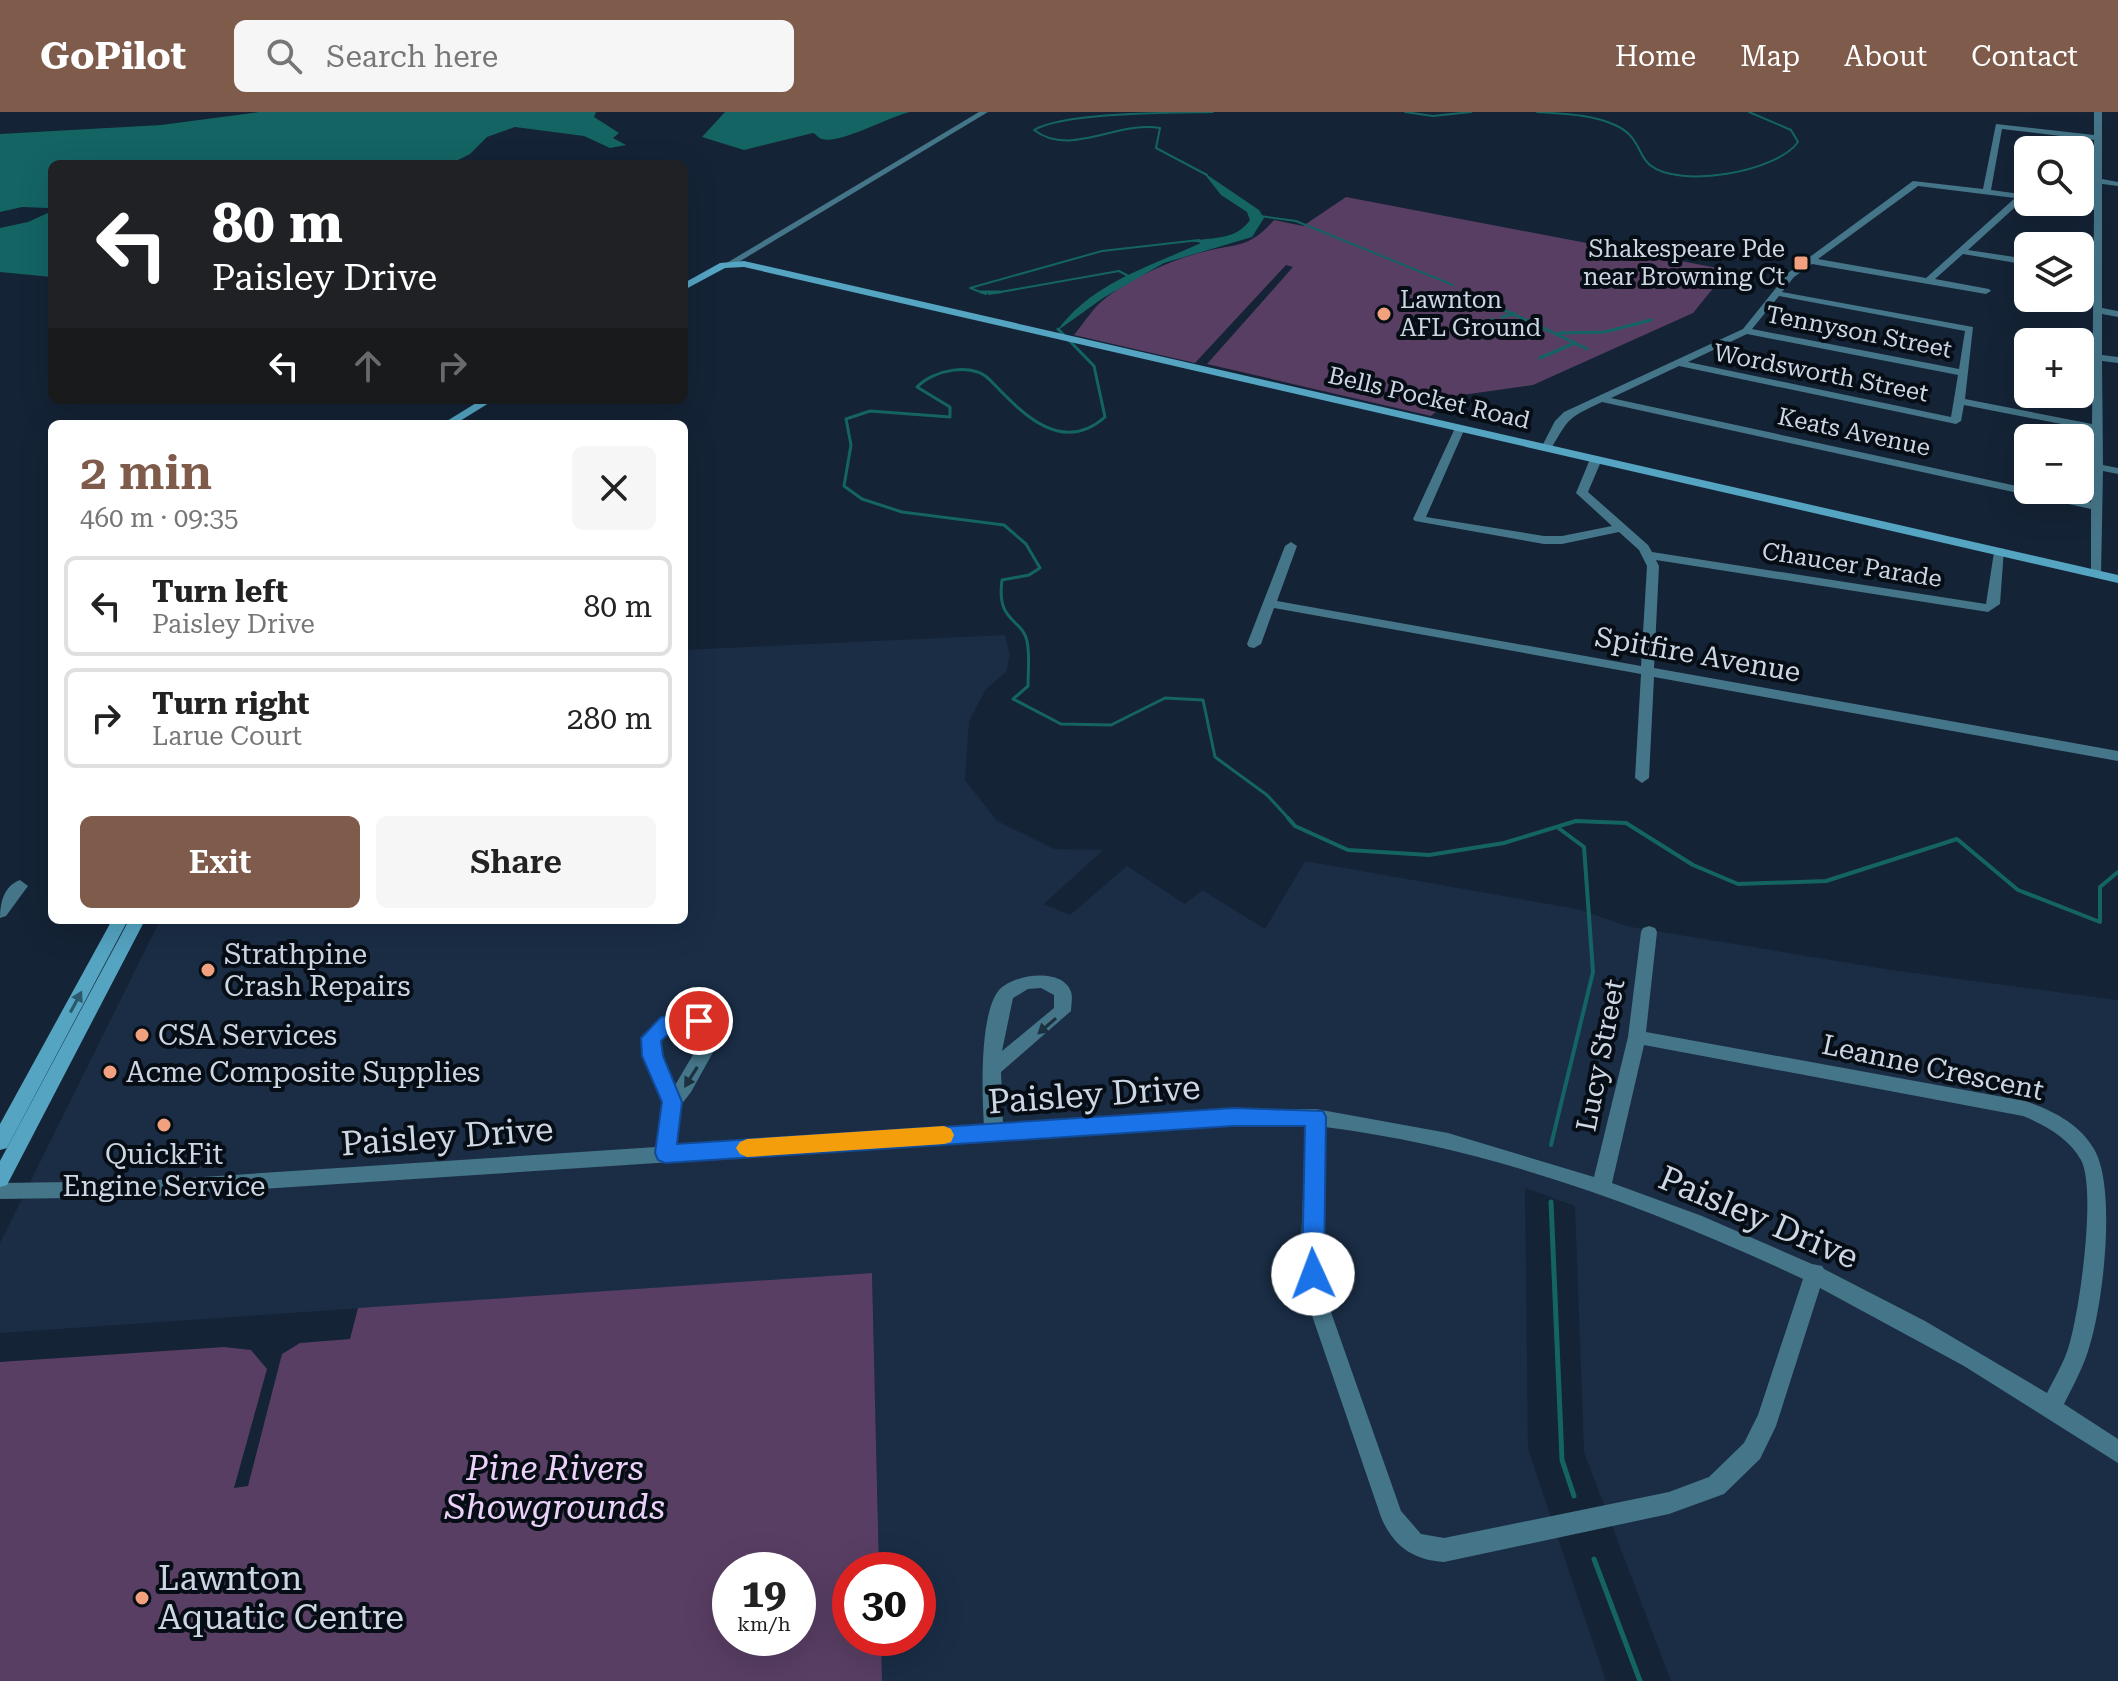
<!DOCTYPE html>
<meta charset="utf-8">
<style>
:root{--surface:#fff;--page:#f6f6f6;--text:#222;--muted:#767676;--line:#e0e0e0;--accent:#7f5b4b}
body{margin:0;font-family:"Roboto Serif",serif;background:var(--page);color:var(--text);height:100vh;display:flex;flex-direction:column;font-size:30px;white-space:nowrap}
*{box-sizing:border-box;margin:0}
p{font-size:26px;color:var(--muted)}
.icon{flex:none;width:44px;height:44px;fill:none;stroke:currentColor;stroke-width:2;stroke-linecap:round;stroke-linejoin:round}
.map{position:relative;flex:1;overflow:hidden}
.drawer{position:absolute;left:48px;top:308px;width:640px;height:504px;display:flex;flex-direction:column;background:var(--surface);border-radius:12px;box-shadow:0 8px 32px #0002}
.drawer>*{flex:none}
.hud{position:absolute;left:48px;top:48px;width:640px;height:244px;border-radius:12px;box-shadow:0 8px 32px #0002;background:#202124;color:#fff;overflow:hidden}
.fabs{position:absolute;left:2014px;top:24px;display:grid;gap:16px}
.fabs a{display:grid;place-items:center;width:80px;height:80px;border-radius:12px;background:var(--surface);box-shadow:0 8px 32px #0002;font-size:40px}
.speed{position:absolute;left:712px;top:1440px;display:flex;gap:16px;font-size:40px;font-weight:700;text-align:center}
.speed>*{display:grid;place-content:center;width:104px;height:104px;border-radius:50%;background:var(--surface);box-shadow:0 8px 32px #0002;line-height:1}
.speed small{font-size:20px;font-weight:400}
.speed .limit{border:12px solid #d22;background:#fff;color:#111}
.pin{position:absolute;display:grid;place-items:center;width:68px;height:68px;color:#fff;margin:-34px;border:4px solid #fff;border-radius:50%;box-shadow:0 2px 8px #0007}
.me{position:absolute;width:88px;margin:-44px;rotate:358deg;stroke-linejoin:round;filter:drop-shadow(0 0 6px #0008)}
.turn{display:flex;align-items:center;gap:28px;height:168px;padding:0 32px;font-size:36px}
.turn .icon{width:104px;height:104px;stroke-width:2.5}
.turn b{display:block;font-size:56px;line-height:68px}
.lanes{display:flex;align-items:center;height:76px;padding:0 32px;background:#0003;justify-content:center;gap:40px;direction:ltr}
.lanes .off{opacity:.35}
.round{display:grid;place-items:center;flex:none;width:84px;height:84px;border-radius:12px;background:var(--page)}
.overview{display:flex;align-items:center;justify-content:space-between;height:136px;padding:0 32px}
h1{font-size:48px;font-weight:600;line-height:60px;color:var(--accent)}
.primary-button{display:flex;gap:16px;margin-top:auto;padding:16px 32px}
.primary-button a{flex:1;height:92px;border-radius:12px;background:var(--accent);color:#fff;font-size:32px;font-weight:600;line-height:92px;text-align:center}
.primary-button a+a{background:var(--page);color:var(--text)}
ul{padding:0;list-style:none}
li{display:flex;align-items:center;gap:24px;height:100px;margin:0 16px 12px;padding:0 16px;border:4px solid var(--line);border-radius:12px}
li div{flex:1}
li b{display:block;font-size:30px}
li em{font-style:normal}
header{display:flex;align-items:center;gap:48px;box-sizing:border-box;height:112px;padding:0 40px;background:var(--accent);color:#fff}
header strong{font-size:38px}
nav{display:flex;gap:44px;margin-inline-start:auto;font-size:28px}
.search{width:560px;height:72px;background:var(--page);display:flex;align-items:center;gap:20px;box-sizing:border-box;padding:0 28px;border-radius:12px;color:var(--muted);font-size:30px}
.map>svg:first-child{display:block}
.built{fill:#1a2d45}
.green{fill:#583e63;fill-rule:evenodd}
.water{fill:#146464}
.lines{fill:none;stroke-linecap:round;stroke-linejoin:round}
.stream-far3{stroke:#146464;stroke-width:2}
.stream-far2{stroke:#146464;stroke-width:3}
.stream-far1{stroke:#146464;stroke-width:4}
.stream{stroke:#146464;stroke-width:5}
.street{fill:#457588;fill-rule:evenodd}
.secondary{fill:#54a4c2;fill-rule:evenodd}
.oneway{fill:#2d586c}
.oneway2{fill:#1c313d}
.route{fill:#1a73e8;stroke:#114b97;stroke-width:2}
.slow{fill:#f59e0b}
.poi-dot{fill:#f1a17d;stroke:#060d15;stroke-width:3}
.labels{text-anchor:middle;stroke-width:8;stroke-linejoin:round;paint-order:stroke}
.far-poi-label{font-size:24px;fill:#cdd7e4;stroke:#060d15;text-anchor:end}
.far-street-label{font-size:24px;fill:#cdd7e4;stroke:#060d15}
.street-label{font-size:28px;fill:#cdd7e4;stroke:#060d15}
.poi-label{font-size:28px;fill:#cdd7e4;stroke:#060d15;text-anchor:start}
.near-street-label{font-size:34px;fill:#cdd7e4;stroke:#060d15}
.near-park-label{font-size:34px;font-style:italic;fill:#ecd1f9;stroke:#060d15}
.near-poi-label{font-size:34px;fill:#cdd7e4;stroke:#060d15;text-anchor:start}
</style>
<header>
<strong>GoPilot</strong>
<div class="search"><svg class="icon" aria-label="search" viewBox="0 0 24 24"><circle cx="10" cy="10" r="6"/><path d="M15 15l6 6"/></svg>Search here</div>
<nav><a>Home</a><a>Map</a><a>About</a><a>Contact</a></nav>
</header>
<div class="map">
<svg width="2118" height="1569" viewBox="0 0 2118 1569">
<rect width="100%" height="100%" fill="#142336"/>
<polygon class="built" points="1005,523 1010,543 1006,560 986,577 969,609 965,668 997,709 1054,737 1103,738 1044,792 1070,803 1127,754 1185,792 1202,778 1265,817 1305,749 1582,798 1626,814 1891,858 2118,888 2118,1569 1671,1569 1584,1340 1575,1094 1525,1076 1528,1337 1606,1569 882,1569 881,1526 918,1526 918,1458 879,1458 872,1161 0,1221 0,1131 160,808 684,808 684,538"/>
<g class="green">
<path d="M 1346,85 L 1728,158 L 1693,201 L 1533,273 L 1455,284 L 1431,304 L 1207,252 L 1293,155 L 1286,153 L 1195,251 L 1074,223 C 1084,211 1094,194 1107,185 C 1134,165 1171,148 1203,140 C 1237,131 1249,137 1274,108 L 1303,114 Z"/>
<path d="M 872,1161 L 879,1458 L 850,1458 L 850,1526 L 881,1526 L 882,1569 L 0,1569 L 0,1250 L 224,1235 L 251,1238 L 267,1257 L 234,1376 L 248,1374 L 282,1242 L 300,1231 L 350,1227 L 358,1196 ZM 798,1458 L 798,1526 L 730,1526 L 730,1458 Z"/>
</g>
<g class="water">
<polygon points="259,0 596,0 594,5 619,21 613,26 626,33 610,36 584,24 515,15 487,25 470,42 450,52 52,52 52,165 0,160 0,116 28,110 50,100 48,96 22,95 0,100 0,22 161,13"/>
<path d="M 725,0 L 910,0 C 890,4 839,33 822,27 C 818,26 816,22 813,21 L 744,38 L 702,25 Z"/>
<path d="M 1203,60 L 1259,98 L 1264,106 L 1252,125 L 1164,151 L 1103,186 L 1057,219 C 1091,171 1151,154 1201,131 L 1192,129 C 1215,125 1236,128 1250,108 L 1247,100 L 1221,83 Z"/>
</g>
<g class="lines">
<g class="stream-far3">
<polyline points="1405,0 1433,4 1471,0"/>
<path d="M 1537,0 C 1563,2 1591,2 1615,13 C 1641,25 1637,43 1650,53 C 1679,77 1777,60 1798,30 L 1791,18 L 1749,0"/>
<path d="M 1207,63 L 1156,36 L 1160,16 C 1118,8 1070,46 1034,18 C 1065,0 1170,1 1213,0"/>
<polyline points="1260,104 1296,109 1453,173"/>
<polyline points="1462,178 1470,182"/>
<polyline points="986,182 970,176 1102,139 1199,128"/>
<polyline points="989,182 1119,159 1132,166"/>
</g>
<g class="stream-far2">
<polyline points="981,180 1000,180"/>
<polyline points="1466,180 1575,231 1540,246"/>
<polyline points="1502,205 1515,202"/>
<path d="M 1058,217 L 1094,254 L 1105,305 C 1061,344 1021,300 991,269 C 973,249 933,258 917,275 L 950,295 L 950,305 L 870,299 L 846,307 L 851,333 L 844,374 L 862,387 L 902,400 L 1004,413 L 1026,432 L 1040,456 L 1029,463 L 1002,468 C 996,511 1022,506 1027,529 C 1030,543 1028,560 1028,574 L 1013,587 L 1061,612 L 1111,613 L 1165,586 L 1203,588 L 1215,645 L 1267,683 L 1290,708"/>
<polyline points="1484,218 1492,207"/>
<polyline points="1559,221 1605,220 1651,208"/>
<polyline points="1575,231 1587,237"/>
</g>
<g class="stream-far1">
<polyline points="1288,706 1295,714 1348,738 1429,743 1504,731 1576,709 1626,711 1693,753 1738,772 1826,769 1957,727 2018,778 2100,810 2100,775 2118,760"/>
<polyline points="1551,1033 1593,860 1584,735 1557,715"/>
</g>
<g class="stream">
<polyline points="1551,1090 1562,1348 1574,1384"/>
<polyline points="1594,1447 1640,1569"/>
</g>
<g class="street">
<polygon points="979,0 988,0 732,154 725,152"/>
<path d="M 2094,0 L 2102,0 L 2102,67 L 2118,70 L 2118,74 L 2102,72 L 2102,196 L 2118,199 L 2118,205 L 2102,202 L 2102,243 L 2118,245 L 2118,251 L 2102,249 L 2103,353 L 2118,356 L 2118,362 L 2103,359 L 2101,465 L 2097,466 L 2091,462 L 2091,397 L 1602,290 C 1566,307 1570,305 1550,338 L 1541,336 L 1555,309 L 1564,300 L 1743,217 L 1788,161 L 1913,69 L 1983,77 L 1996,12 L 2094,23 ZM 2002,17 L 2094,28 L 2094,93 L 2054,90 L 2094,98 L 2092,312 L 1965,287 L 1973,215 L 1782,180 L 1794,165 L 1812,152 L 1986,182 L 1991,179 L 1989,177 L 1935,167 L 1963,142 L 2028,153 L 2028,147 L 1968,138 L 2024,87 L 2028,87 L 2028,83 L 1991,78 ZM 1918,74 L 2015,86 L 1926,166 L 1818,147 ZM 1779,184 L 1965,219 L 1959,257 L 1752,217 ZM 1747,222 L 1958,263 L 1951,305 L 1688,250 ZM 1679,254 L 1956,312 L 1961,309 L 1964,293 L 2092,318 L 2091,390 L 1611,286 Z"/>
<polygon points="1460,313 1465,316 1426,405 1544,424 1562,424 1612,414 1576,381 1590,347 1596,344 1602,347 1588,380 1648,433 1652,440 1986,492 1994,440 2000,436 2004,437 2000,492 1988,500 1656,448 1659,454 1654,556 2118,639 2118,649 1654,565 1649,666 1642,671 1635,666 1641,562 1274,496 1261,532 1254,536 1249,535 1247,532 1285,434 1291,430 1297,434 1277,489 1641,554 1647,454 1639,438 1619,420 1562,432 1544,432 1415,409 1413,407 1455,316"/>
<path d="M 20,768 L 28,774 L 6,804 L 0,806 C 0,790 4,774 20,768 Z"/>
<path d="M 1649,814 L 1655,816 L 1657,820 L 1646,920 L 2025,989 C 2052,998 2080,1012 2094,1037 C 2117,1076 2103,1193 2089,1236 C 2083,1256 2073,1274 2064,1292 L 2118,1327 L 2118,1351 L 1964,1254 L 1820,1176 L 1776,1314 L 1760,1347 L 1724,1382 L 1669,1402 L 1444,1450 C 1413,1448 1393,1434 1381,1405 L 1306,1186 L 1301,1131 L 1306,1014 L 1233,1013 L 142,1085 L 0,1087 L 0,1071 L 142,1069 L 656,1035 L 663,990 L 643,944 L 642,926 C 660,896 706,888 722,924 L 691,980 L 681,993 L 675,1034 L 984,1014 C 982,983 979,902 999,878 C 1013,862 1063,855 1071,880 C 1073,885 1071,894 1071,899 L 1001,960 L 1003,1012 L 1233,997 L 1316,997 L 1448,1021 L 1594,1065 L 1628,925 L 1641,820 L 1643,816 ZM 1041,876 L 1054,883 L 1054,896 L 1002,939 L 1013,886 L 1028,877 ZM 689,914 L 700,918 L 704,924 L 674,975 L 661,944 L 660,928 L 673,916 ZM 1644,933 L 2023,1004 C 2045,1013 2069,1026 2081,1048 C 2097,1078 2079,1204 2068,1237 C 2063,1252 2054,1267 2047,1281 L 1925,1209 L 1824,1157 L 1822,1154 L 1812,1152 L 1702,1104 L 1612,1071 ZM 1325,1015 C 1491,1036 1652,1096 1803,1167 L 1758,1303 L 1744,1331 L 1709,1365 L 1669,1380 L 1444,1426 L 1421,1422 L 1401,1399 L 1326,1186 L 1321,1131 Z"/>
</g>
<g class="secondary">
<polygon points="744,149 2118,463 2118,471 744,155 725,156 684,178 684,171 720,151"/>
<polygon points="481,288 494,288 455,312 442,312"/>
<polygon points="112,808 128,808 7,1036 0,1038 0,1012"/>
<polygon points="129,808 145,808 7,1073 0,1075 0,1049"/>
</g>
</g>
<defs><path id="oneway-solid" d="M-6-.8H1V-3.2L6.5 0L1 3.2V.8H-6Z" transform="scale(2)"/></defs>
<use class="oneway" href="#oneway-solid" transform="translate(76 890) rotate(-62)"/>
<g class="oneway2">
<use href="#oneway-solid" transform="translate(1047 914) rotate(139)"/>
<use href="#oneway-solid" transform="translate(691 965) rotate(122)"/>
</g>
<polygon class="route" points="699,901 709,909 706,914 673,918 661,929 663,944 682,990 677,1032 1233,996 1323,999 1326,1005 1324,1162 1321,1169 1313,1172 1305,1169 1302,1162 1305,1014 1233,1014 665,1051 658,1048 655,1041 662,990 642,944 641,926 661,905"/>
<polygon class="slow" points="944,1014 951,1017 954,1023 951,1030 944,1032 747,1045 740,1042 736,1036 740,1030 747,1027"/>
<g class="poi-dot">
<rect x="1793" y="143" width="16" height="16" rx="4"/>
<circle cx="1384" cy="202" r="8"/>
<circle cx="208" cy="858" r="8"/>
<circle cx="142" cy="923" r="8"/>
<circle cx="110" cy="960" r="8"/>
<circle cx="164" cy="1013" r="8"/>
<circle cx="142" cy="1486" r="8"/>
</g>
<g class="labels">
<g class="far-poi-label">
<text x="1785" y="145">Shakespeare Pde<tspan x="1785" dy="28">near Browning Ct</tspan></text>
<text x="1400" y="196" text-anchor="start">Lawnton<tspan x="1400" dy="28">AFL Ground</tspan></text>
</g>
<g class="far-street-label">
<text transform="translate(1859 220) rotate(11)" y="8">Tennyson Street</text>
<text transform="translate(1821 261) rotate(11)" y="8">Wordsworth Street</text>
<text transform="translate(1429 286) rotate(13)" y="8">Bells Pocket Road</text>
<text transform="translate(1854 320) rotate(12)" y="8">Keats Avenue</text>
<text transform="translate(1852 453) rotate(9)" y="8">Chaucer Parade</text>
</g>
<g class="street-label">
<text transform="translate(1698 542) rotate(10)" y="10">Spitfire Avenue</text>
<text transform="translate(1600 943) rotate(-79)" y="10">Lucy Street</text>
<text transform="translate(1933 955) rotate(12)" y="10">Leanne Crescent</text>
</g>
<g class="poi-label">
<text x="224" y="852">Strathpine<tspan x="224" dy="32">Crash Repairs</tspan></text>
<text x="158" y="933">CSA Services</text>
<text x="126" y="970">Acme Composite Supplies</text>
<text x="164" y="1052" text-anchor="middle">QuickFit<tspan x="164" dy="32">Engine Service</tspan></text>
</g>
<g class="near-street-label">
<text transform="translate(1094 982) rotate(-4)" y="12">Paisley Drive</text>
<text transform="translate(447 1024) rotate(-4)" y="12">Paisley Drive</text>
<text transform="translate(1759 1105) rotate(23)" y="12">Paisley Drive</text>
</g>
<g class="near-park-label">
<text x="555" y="1368">Pine Rivers<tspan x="555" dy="39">Showgrounds</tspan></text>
</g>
<g class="near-poi-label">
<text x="158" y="1478">Lawnton<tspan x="158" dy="39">Aquatic Centre</tspan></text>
</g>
</g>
</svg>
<div class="fabs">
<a><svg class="icon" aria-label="search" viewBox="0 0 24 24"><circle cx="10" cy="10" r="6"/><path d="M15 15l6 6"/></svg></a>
<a><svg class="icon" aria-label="layers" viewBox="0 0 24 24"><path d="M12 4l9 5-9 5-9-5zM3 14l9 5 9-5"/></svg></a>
<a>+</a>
<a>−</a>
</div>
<div class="speed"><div>19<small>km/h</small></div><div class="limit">30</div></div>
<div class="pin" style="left:699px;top:909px;background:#d93025"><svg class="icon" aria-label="arrive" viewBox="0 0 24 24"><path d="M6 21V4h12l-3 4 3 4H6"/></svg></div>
<svg class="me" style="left:1313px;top:1162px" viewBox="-20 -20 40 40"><circle r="19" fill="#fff"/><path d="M0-13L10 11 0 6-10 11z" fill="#1a73e8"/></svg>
<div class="hud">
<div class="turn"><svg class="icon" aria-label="left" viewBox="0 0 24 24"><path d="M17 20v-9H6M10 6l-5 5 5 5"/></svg><div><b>80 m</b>Paisley Drive</div></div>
<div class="lanes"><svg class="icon" aria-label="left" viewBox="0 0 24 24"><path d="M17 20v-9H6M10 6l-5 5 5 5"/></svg><svg class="icon off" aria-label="ahead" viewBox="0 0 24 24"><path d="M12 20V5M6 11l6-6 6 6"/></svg><svg class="icon off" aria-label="right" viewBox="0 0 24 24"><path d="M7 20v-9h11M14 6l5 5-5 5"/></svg></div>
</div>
<section class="drawer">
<div class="overview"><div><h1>2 min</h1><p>460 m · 09:35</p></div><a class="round"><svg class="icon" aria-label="close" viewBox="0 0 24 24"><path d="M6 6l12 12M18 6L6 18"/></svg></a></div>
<ul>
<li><svg class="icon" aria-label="left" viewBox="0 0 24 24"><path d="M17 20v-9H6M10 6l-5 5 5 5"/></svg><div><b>Turn left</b><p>Paisley Drive</p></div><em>80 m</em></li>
<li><svg class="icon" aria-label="right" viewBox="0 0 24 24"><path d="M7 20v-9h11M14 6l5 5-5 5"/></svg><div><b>Turn right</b><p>Larue Court</p></div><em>280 m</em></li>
</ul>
<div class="primary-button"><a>Exit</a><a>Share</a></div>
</section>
</div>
